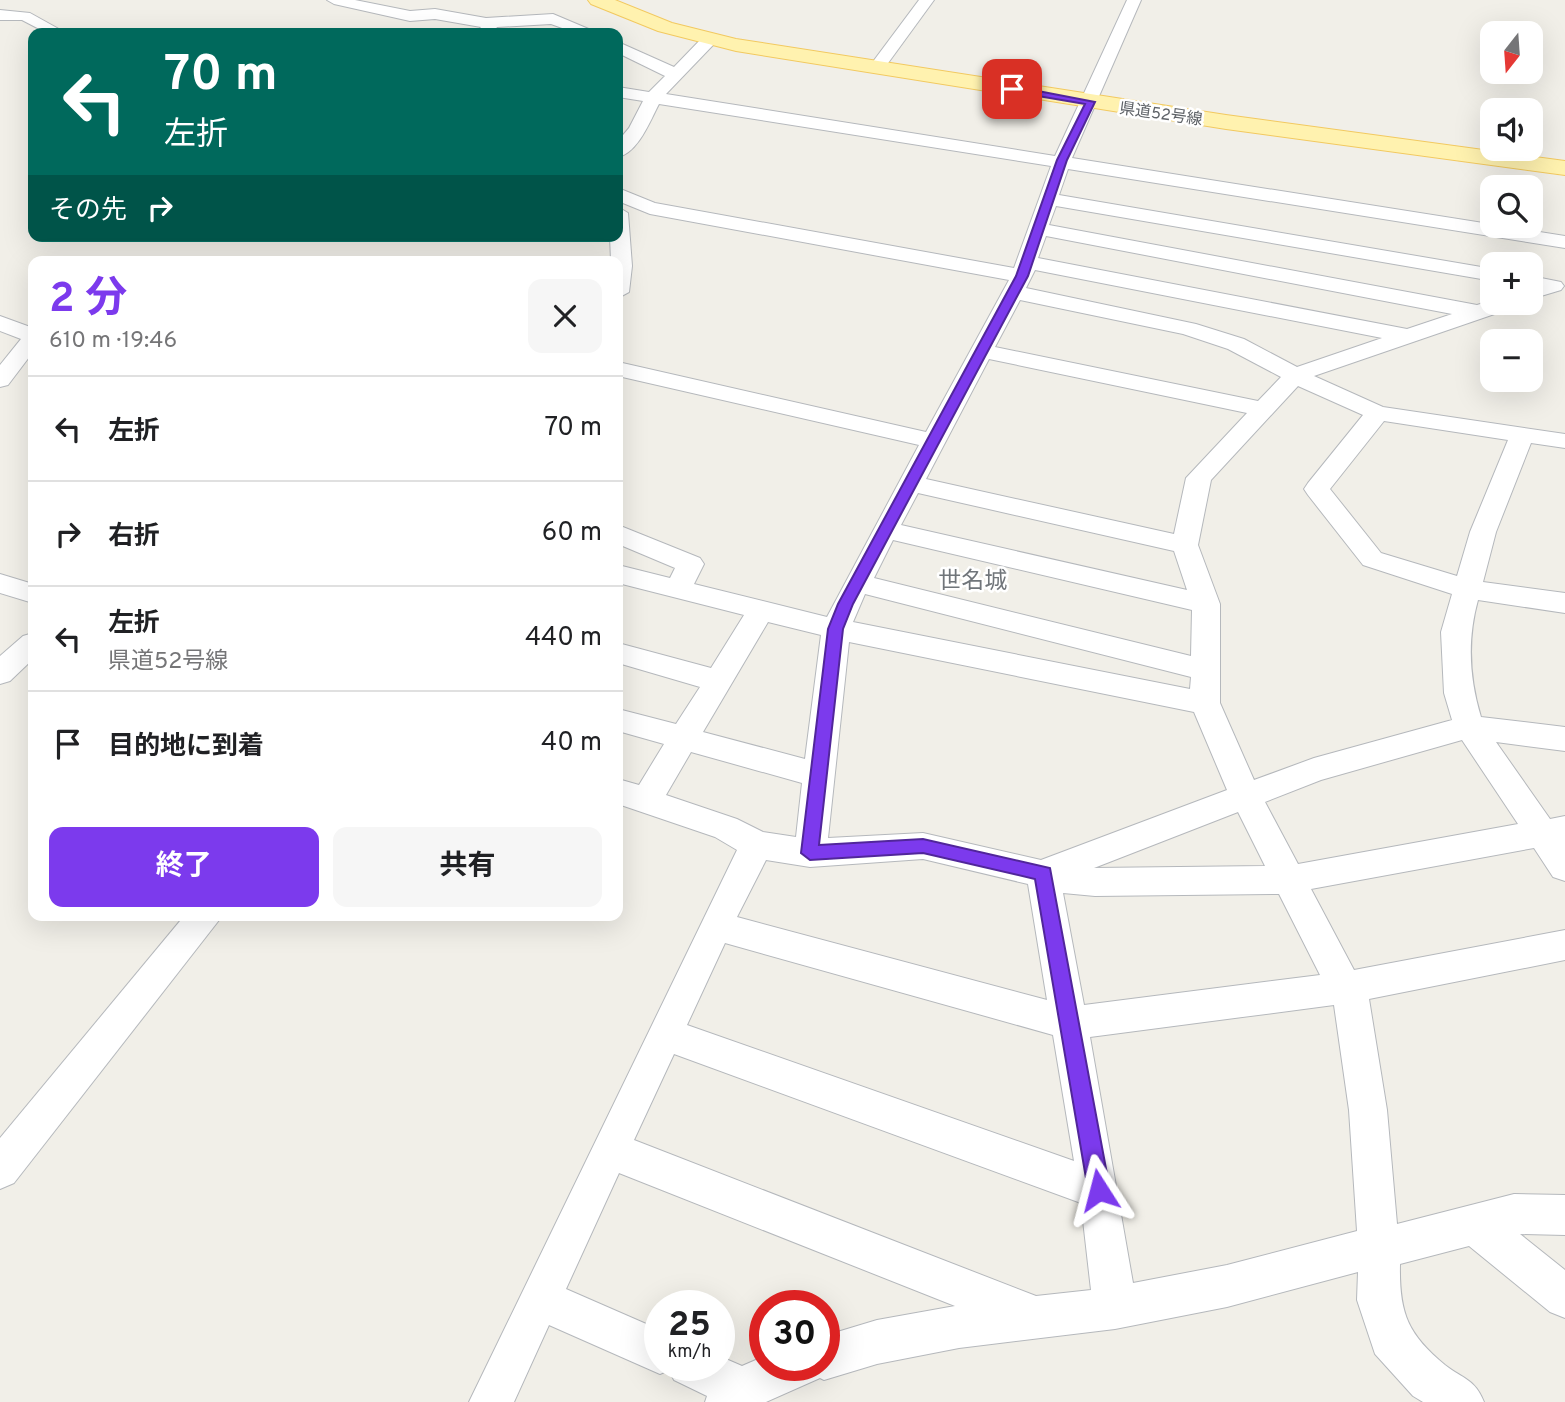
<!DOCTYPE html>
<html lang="ja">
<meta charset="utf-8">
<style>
:root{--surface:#fff;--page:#f6f6f6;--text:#202124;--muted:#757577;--line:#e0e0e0;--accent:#7c3aed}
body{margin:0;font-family:Overpass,"Noto Sans JP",sans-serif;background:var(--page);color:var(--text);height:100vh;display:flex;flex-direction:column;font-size:26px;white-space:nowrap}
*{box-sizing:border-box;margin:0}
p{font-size:23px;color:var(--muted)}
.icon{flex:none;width:38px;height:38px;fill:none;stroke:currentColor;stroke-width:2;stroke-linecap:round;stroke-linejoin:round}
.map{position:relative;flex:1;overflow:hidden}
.panel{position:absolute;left:28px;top:256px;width:595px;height:665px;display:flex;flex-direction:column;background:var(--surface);border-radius:14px;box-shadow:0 7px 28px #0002}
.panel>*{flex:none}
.banner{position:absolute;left:28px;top:28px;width:595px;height:214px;border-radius:14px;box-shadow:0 7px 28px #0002;background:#00695c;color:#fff;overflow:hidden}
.needle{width:46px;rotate:197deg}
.buttons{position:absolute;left:1480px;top:21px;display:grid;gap:14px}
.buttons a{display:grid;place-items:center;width:63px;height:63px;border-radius:14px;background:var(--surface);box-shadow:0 7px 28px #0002;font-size:35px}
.speed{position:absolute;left:644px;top:1290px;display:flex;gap:14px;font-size:35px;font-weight:700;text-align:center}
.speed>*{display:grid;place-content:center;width:91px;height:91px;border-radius:50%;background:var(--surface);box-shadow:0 7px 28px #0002;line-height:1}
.speed small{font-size:18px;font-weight:400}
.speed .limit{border:10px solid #d22;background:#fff;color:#111}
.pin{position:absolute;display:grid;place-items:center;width:60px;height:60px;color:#fff;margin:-30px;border-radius:14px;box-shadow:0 4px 10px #0006}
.me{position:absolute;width:77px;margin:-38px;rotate:351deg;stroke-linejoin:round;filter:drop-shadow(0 0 5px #0008)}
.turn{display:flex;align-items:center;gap:24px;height:147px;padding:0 21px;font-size:32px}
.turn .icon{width:91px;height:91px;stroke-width:2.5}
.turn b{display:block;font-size:49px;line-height:60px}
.then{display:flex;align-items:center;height:66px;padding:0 21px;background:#0003;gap:14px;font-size:26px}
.round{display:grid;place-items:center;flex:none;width:74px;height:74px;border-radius:14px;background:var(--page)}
.overview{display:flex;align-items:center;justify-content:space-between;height:119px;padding:0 21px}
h1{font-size:42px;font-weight:700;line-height:52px;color:var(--accent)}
.primary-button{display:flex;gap:14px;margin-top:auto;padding:14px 21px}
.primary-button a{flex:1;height:80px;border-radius:14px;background:var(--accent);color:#fff;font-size:28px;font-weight:700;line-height:80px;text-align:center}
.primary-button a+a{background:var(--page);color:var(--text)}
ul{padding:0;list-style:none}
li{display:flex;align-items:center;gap:21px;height:105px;padding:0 21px;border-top:2px solid var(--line)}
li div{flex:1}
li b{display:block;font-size:26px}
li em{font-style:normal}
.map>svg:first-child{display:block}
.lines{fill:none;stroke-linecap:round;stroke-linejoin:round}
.minor-casing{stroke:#b5b8bc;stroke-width:2}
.major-casing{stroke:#f2c960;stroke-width:2}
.minor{fill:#fff;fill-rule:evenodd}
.major{fill:#fff2af;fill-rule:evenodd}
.route{fill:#7c3aed;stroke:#51269a;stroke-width:2}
.labels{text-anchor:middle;stroke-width:5;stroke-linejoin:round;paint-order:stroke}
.far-street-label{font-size:16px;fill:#5f6368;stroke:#fff}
.quarter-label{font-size:23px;fill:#70757a;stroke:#fff}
</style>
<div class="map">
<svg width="1565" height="1402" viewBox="0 0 1565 1402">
<rect width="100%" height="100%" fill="#f1efe8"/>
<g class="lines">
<defs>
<g id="minor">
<polygon points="327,0 355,0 410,11 435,9 486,18 553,14 598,33 576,33 551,24 497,27 493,33 476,33 481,27 435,19 410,21 334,4"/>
<polygon points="919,0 934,0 883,70 871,70 869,67"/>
<path d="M 1127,0 L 1141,0 L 1072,158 L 1565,236 L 1565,248 L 1068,169 L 1059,195 L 1493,269 L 1493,281 L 1056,206 L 1049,225 L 1477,305 L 1493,300 L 1493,303 L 1515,303 L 1512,308 L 1314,376 L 1383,407 L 1565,434 L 1565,448 L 1531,443 L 1496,532 L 1483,582 L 1565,593 L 1565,613 L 1478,600 C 1467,640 1469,677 1481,717 L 1565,727 L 1565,751 L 1496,742 L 1550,819 L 1565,816 L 1565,881 L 1553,877 L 1534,848 L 1311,889 L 1354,970 L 1565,930 L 1565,960 L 1369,999 L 1387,1110 L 1397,1224 L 1514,1194 L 1565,1195 L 1565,1235 L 1520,1234 L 1565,1270 L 1565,1318 L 1550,1312 L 1469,1246 L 1400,1264 C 1399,1312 1407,1334 1445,1365 C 1463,1379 1475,1379 1484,1402 L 1423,1402 L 1413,1396 L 1375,1354 L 1357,1300 L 1358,1272 L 1227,1307 L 1115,1329 L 959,1348 L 877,1364 L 824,1380 L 820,1378 L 766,1402 L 705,1402 L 707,1396 L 674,1380 L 669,1370 L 660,1374 L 549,1325 L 514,1402 L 469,1402 L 737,850 L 715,837 L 618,804 L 618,779 L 639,785 L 664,744 L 618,731 L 618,709 L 676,724 L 700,687 L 618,663 L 618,643 L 711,668 L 744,615 L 618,583 L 618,565 L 670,578 L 675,568 L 618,544 L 618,525 L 700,558 L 704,564 L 694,584 L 827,617 L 919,445 L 618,376 L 618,362 L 926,432 L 1009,280 L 650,214 L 618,201 L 618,188 L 655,203 L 1014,268 L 1051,166 L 659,104 C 650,121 638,153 618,157 L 618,141 L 629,128 L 643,101 L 618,97 L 618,87 L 649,92 L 665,76 L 618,53 L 618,42 L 674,67 L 703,37 L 715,37 L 715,43 L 666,94 L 1055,156 ZM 1046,236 L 1452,314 L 1407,329 L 1038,258 ZM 1035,270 L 1382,338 L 1297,367 L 1244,339 L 1196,324 L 1026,288 ZM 1020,300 L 1183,334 L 1228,349 L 1281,377 L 1258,401 L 995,347 ZM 989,359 L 1247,413 L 1186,478 L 1174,534 L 926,479 ZM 1298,386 L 1363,415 L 1308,483 L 1304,489 L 1308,495 L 1363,565 L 1452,594 L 1441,632 L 1444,693 L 1452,720 L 1314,758 L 1254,780 L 1220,703 L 1220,604 L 1198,545 L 1211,480 ZM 1384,421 L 1508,440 L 1470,532 L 1457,576 L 1381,553 L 1330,489 ZM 918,493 L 1174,551 L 1187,590 L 901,525 ZM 893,540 L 1192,610 L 1191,656 L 874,578 ZM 865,594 L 1191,677 L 1190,689 L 853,622 ZM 768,622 L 821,635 L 805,759 L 703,732 ZM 849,642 L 1194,712 L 1227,790 L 1041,860 L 923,833 L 828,838 ZM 1462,740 L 1518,824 L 1298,864 L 1265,802 L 1321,780 ZM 691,752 L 802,783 L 796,837 L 763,832 L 737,819 L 666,795 ZM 1238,812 L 1265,866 L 1094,868 ZM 923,859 L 1028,884 L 1047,1000 L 737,917 L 766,860 L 810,867 ZM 1063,893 L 1095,896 L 1279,894 L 1320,975 L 1084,1005 ZM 725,943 L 1053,1035 L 1074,1161 L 687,1025 ZM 1334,1005 L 1349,1110 L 1357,1231 L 1227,1265 L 1133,1283 L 1090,1037 ZM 674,1054 L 1081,1203 L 1091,1290 L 1036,1296 L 634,1140 ZM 619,1173 L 955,1306 L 877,1320 L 824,1336 L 824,1365 L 765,1365 L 765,1356 L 742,1366 L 719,1356 L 719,1365 L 660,1365 L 660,1330 L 566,1289 Z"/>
<polygon points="0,10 30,13 66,33 47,33 22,20 0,20"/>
<polygon points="618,207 628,213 632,266 629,292 618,298 618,261 611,261 610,236 618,236"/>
<polygon points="1531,276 1561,282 1564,286 1561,290 1531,299"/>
<polygon points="0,316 33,328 33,352 8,385 0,387 0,365 21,339 0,331"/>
<polygon points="0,574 33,584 33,603 0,593"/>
<polygon points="33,633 33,659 10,681 0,684 0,656 23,636"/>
<polygon points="185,915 223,915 14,1183 0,1189 0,1138"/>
</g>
<polygon id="major" points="588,0 615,0 672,23 736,39 1226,115 1565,161 1565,175 1226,129 736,51 658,31 591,4"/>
</defs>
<use href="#minor" class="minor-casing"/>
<use href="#major" class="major-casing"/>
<use href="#minor" class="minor"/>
<use href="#major" class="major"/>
</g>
<polygon class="route" points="1012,86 1095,102 1067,160 1028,276 853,604 843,629 819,845 923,839 1050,868 1110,1190 1106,1197 1099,1201 1091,1197 1088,1190 1035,879 923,853 810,860 801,853 828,629 838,604 1016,276 1057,160 1085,104 1009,91"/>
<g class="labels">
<g class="far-street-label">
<text transform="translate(1161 113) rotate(8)" y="6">県道52号線</text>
</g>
<g class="quarter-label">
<text x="973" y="588">世名城</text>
</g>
</g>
</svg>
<div class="buttons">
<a><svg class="needle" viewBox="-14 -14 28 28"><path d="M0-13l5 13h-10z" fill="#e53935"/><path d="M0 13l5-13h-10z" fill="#757577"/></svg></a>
<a><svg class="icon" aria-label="sound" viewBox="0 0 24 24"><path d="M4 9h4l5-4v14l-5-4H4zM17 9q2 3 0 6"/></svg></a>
<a><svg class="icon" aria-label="search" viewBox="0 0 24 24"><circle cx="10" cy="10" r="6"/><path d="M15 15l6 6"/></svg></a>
<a>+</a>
<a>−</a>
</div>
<div class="speed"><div>25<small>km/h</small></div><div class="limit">30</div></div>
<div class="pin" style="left:1012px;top:89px;background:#d93025"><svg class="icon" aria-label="arrive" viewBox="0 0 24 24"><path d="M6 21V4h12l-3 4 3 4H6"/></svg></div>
<svg class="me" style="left:1099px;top:1190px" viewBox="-20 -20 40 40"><path d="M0-17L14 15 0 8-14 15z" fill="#7c3aed" stroke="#fff" stroke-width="4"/></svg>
<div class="banner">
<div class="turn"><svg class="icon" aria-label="left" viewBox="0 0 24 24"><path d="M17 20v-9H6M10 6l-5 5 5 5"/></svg><div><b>70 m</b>左折</div></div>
<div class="then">その先<svg class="icon" aria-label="right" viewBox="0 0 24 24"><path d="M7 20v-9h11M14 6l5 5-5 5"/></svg></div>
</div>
<section class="panel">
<div class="overview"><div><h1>2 分</h1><p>610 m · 19:46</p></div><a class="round"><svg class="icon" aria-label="close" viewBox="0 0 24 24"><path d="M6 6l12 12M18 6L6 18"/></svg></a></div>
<ul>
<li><svg class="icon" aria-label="left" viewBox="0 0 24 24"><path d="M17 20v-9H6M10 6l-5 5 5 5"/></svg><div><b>左折</b></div><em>70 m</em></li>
<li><svg class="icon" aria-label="right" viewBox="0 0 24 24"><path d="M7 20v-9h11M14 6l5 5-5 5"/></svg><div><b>右折</b></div><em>60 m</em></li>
<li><svg class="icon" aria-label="left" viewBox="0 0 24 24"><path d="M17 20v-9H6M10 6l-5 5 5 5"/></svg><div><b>左折</b><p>県道52号線</p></div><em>440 m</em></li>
<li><svg class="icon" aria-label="arrive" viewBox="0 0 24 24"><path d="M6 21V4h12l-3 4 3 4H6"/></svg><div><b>目的地に到着</b></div><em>40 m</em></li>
</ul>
<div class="primary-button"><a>終了</a><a>共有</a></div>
</section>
</div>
